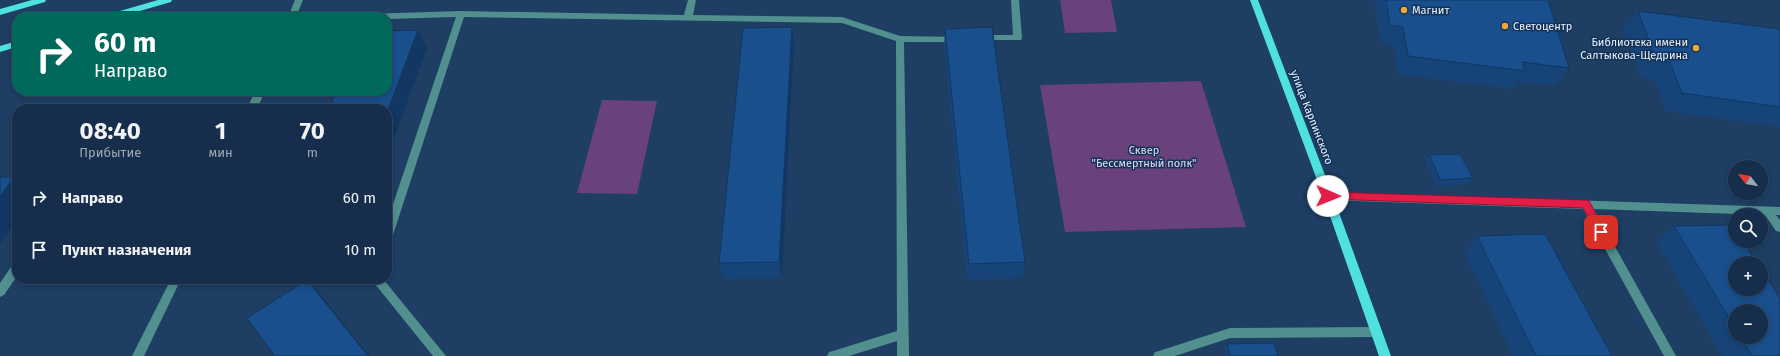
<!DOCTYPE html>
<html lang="ru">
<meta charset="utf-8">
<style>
:root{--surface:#162e4b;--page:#233a55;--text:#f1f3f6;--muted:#9ea8b5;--line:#354a63}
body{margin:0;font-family:"Fira Sans",sans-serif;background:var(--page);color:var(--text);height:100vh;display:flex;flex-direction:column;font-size:15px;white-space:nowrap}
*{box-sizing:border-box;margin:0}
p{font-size:13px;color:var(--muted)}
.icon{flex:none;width:22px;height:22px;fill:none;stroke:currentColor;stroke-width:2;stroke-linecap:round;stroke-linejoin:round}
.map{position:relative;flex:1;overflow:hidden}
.drawer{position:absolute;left:12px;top:104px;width:380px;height:180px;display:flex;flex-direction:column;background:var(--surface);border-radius:16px;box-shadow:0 2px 6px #0003,0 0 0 1px var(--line)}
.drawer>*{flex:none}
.top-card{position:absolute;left:12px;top:12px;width:380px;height:84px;border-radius:16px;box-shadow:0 2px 6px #0003,0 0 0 1px var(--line);background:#00695c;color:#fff;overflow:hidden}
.needle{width:26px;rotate:301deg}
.fabs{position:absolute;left:1728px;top:160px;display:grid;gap:8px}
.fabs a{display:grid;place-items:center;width:40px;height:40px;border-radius:50%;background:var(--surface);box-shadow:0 2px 6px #0003,0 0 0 1px var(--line);font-size:20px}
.pin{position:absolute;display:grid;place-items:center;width:34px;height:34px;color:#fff;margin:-17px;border-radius:8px;box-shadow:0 2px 6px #0006}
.me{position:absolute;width:44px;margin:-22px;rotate:91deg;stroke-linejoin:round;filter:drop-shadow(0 0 3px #0008)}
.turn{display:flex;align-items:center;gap:14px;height:84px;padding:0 16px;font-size:18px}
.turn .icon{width:52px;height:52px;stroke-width:2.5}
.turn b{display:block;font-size:28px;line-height:34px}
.eta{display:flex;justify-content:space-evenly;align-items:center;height:68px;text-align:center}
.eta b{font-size:24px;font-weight:700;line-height:28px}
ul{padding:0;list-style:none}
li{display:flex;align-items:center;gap:12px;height:52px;padding:0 16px}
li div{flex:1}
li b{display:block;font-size:15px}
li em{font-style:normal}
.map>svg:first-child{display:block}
.green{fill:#69417c}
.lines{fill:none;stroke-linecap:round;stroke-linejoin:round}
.minor{fill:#51908e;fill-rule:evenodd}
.major{fill:#4fe1e0;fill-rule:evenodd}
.wall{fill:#164478;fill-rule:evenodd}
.shaded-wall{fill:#123762}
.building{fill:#194f8c;stroke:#123762}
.route{fill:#e11d48;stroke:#92132f}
.poi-dot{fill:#eda83c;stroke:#133358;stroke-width:1.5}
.labels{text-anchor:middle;stroke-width:3;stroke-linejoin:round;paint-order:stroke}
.poi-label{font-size:11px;fill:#eaf2fc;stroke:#133358;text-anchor:start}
.street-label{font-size:11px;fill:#eaf2fc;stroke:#133358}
.park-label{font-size:11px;fill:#e9daf1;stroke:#133358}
</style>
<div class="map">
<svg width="1780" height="356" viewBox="0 0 1780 356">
<rect width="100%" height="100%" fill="#1e3e64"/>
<g class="green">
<polygon points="1060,0 1111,0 1117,32 1065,33"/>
<polygon points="1201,81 1246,227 1065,232 1040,85"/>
<polygon points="602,100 657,101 637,194 577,193"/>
</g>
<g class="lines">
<g class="minor">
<polygon points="295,0 303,0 296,17 288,17"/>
<polygon points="688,0 696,0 693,15 842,17 900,36 961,37 962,39 961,41 958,42 904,42 909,356 897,356 897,341 849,356 827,356 829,352 833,351 897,331 896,41 842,23 464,17 392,238 391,241 387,242 387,222 456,17 387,19 387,17 334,17 335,15 461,11 684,15"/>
<polygon points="1011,0 1019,0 1022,38 1021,40 977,40 976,38 980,35 1013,35"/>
<polygon points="255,91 265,91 257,109 247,109"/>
<polygon points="1328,192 1780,207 1780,215 1776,215 1780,220 1780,232 1776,231 1765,215 1594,209 1676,356 1664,356 1583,209 1328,200 1324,199 1323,196 1324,193"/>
<polygon points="17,262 17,276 4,295 0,297 0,283 13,264"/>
<polygon points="171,279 181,279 144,356 132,356"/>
<polygon points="371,279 383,279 446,356 433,356"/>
<polygon points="1376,327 1380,328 1382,332 1380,336 1376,337 1230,338 1175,356 1153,356 1155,352 1159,351 1230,328"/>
</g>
<g class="major">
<polygon points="32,0 46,0 45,2 0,15 0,9"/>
<polygon points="158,0 172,0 171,2 119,17 105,17 106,15"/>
<polygon points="1250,0 1258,0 1333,196 1391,356 1379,356 1323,196"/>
<polygon points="17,41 17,47 0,52 0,46"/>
</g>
</g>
<g class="wall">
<polygon points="1374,0 1548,0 1569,68 1555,86 1517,81 1512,89 1398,74 1393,45 1380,43"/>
<polygon points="1638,11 1780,29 1780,127 1666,111 1655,80 1641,78 1623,29"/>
<polygon points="792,27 794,45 782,278 723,279 719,263"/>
<polygon points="945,29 1025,262 1022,278 967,280 944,46"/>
<polygon points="1429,155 1473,178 1468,184 1437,186 1425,161"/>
<path d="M 1674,226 L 1780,356 L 1722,356 L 1656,242 ZM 1735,311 L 1761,337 L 1735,337 Z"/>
<polygon points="1477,236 1612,356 1513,356 1464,253"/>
<polygon points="1227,344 1278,356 1226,356 1224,349"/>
</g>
<g class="shaded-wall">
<polygon points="792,27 794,45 782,278 779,262"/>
<polygon points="418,30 427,48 387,158 387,112"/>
<polygon points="14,177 17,179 17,219 0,244 0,197"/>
<polygon points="307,280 321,295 369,356 368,356"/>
</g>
<g class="building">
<polygon points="1386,0 1548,0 1569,68 1522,62 1525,71 1408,56 1403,27 1390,25"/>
<polygon points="1638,11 1780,29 1780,107 1682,93 1670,62 1656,60"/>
<polygon points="792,27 779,262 719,263 743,28"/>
<polygon points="992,27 1025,262 969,264 945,29"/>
<polygon points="418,30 387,112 387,109 329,109 336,91 387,91 387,31"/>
<polygon points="178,107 177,109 136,109"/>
<polygon points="1460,154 1473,178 1441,180 1429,155"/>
<polygon points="0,177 14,177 0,197"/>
<polygon points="1733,225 1735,228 1735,241 1743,241 1757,263 1735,263 1735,289 1761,289 1761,269 1780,298 1780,356 1752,356 1741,337 1761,337 1761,311 1735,311 1735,328 1674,226"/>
<polygon points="1545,234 1612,356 1536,356 1477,236"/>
<polygon points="307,280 368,356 275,356 247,318"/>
<polygon points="1274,343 1278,356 1230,356 1227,344"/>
</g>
<polygon class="route" points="1328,192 1586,200 1589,201 1606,232 1605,234 1598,234 1583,208 1328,199 1324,196"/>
<g class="poi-dot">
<circle cx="1404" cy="10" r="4"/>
<circle cx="1505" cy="26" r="4"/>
<circle cx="1696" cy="48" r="4"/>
</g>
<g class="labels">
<g class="poi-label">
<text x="1412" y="14">Магнит</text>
<text x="1513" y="30">Светоцентр</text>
<text x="1688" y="46" text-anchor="end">Библиотека имени<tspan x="1688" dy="13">Салтыкова-Щедрина</tspan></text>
</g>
<g class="street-label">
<text transform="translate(1312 117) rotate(69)" y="4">улица Карпинского</text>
</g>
<g class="park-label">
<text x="1144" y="154">Сквер<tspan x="1144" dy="13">"Бессмертный полк"</tspan></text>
</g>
</g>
</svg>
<div class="fabs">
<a><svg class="needle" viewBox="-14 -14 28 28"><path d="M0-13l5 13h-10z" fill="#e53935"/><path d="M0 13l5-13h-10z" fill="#9ea8b5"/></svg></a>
<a><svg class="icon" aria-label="search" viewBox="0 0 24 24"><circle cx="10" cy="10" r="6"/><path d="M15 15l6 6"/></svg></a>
<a>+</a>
<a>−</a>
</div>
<div class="pin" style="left:1601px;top:232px;background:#d93025"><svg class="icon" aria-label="arrive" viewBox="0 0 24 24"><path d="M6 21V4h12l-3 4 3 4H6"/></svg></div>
<svg class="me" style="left:1328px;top:196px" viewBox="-20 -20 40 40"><circle r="19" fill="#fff"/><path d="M0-13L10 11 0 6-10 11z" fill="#e11d48"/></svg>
<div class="top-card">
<div class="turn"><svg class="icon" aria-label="right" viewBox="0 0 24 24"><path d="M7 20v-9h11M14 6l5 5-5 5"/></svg><div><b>60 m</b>Направо</div></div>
</div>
<section class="drawer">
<div class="eta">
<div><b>08:40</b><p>Прибытие</p></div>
<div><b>1</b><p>мин</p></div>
<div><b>70</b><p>m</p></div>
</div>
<ul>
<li><svg class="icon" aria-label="right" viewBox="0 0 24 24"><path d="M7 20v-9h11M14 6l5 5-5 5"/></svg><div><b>Направо</b></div><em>60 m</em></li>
<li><svg class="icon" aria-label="arrive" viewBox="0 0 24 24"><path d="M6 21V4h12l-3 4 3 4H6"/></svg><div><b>Пункт назначения</b></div><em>10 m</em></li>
</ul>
</section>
</div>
